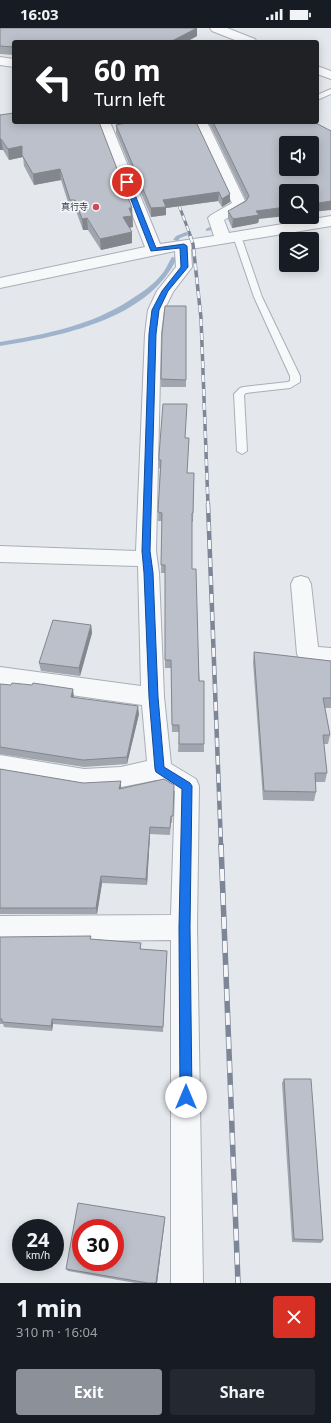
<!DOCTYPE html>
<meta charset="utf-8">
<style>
:root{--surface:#171b24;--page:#242831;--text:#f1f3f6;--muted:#9ea1a6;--accent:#8c9099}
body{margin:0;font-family:"Noto Sans","Noto Sans JP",sans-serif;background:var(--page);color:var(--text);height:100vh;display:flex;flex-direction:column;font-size:15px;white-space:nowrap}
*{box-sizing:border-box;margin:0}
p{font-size:13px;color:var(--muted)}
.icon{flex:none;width:22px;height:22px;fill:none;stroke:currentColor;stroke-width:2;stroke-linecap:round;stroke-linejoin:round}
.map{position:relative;height:1255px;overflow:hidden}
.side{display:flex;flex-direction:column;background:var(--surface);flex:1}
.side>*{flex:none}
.banner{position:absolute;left:12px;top:12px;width:307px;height:84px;border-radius:4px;box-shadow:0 2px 10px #0003;background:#202124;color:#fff;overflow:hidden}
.tools{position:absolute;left:279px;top:108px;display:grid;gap:8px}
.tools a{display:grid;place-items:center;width:40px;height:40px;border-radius:4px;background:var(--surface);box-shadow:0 2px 10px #0003;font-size:20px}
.speed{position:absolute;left:12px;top:1191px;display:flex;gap:8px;font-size:20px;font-weight:700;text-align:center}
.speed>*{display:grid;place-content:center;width:52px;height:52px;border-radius:50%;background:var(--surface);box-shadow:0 2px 10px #0003;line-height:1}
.speed small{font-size:10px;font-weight:400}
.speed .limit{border:6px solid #d22;background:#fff;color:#111}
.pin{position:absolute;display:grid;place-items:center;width:34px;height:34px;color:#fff;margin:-17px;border:2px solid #fff;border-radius:50%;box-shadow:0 1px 4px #0007}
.me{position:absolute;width:44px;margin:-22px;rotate:0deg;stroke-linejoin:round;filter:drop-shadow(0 0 3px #0008)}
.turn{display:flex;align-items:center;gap:14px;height:84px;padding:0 16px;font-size:18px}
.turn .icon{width:52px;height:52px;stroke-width:2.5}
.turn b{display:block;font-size:28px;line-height:34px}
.round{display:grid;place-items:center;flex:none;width:42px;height:42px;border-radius:4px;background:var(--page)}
.headline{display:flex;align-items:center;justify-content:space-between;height:68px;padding:0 16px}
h1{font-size:24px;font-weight:700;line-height:30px}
.primary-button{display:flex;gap:8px;margin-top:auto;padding:8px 16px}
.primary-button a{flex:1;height:46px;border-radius:4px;background:var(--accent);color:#fff;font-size:16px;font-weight:700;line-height:46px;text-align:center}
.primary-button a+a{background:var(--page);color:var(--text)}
.status{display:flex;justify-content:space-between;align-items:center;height:28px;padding:0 20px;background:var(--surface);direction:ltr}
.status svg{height:11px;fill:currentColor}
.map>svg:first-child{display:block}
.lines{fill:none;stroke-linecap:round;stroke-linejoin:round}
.stream{fill:#9fb4cc;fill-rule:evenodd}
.service-casing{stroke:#a9aeb7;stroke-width:2}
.minor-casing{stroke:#a9aeb7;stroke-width:2}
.tertiary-casing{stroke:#a9aeb7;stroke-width:2}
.service{fill:#f7f8fa;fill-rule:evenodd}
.minor{fill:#f7f8fa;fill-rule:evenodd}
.tertiary{fill:#f7f8fa;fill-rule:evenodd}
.rail-far3-casing{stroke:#7d8696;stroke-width:3}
.rail-far2-casing{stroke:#7d8696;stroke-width:3.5}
.rail-far1-casing{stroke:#7d8696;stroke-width:4.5}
.rail-casing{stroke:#7d8696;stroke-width:5.5}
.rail-far3{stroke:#f4f6f9;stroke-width:2;stroke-dasharray:5.5;stroke-linecap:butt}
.rail-far2{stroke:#f4f6f9;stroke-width:2.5;stroke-dasharray:7;stroke-linecap:butt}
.rail-far1{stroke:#f4f6f9;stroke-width:3;stroke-dasharray:9;stroke-linecap:butt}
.rail{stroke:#f4f6f9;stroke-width:4;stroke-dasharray:12;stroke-linecap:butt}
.wall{fill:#a1a5ae}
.shaded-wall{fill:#83868d}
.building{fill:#bbc0ca;stroke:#83868d;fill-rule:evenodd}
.route{fill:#1a73e8;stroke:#114b97}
.poi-dot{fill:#d1495b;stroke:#f4f6f9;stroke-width:1.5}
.labels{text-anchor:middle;stroke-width:3.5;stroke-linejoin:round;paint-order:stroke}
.far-poi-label{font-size:9px;fill:#2b3445;stroke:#f4f6f9;text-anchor:end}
</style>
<div class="status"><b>16:03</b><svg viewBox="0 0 49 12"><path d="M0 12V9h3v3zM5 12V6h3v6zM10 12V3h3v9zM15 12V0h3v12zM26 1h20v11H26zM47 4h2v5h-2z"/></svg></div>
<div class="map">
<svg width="331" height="1255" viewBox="0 0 331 1255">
<rect width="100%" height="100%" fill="#e4e7ec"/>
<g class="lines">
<g class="stream">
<polygon points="210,199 212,200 212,202 206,203 206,201"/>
<polygon points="186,204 188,205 188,207 180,210 178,213 173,212 176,208"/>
<path d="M 172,229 L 177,230 C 148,292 61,308 0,318 L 0,314 C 46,306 90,298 130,272 C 141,265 153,257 161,247 C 166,242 168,235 172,229 Z"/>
</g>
<defs>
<g id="service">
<polygon points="331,61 331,66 317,72 317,67"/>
<polygon points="237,205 241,208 262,269 300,348 300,354 290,360 246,365 244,367 247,423 242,426 237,423 234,366 240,360 243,359 288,354 290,353 290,348 254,269 233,208"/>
</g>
<g id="minor">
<polygon points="0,29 14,31 14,39 0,37"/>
<polygon points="96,94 110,94 160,216 214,208 208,190 211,187 232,175 195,98 197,95 207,95 209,98 247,177 245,180 224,192 229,205 331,188 331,198 191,221 192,239 173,264 164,282 161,306 156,523 159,545 164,669 171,736 196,751 199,758 197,899 203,1255 171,1255 171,912 0,914 0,888 171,887 175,763 157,752 121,759 84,761 0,747 0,727 84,741 121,739 147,733 142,677 0,657 0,639 141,658 138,538 0,534 0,518 136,523 145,306 148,282 157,263 176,239 175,223 0,260 0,250 145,219"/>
<polygon points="301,548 308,550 311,556 318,619 331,620 331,638 300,632 297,626 291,556 294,550"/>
</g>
<g id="tertiary">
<polygon points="210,0 227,0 255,11 257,14 240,14 212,3"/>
<polygon points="317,38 331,43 331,51 317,46"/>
</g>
</defs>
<use href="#service" class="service-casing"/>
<use href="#minor" class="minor-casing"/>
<use href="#tertiary" class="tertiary-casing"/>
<use href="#service" class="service"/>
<use href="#minor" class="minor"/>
<use href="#tertiary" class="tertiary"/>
<defs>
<polyline id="rail-far3" points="175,167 191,209"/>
<polyline id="rail-far2" points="190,208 193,216 201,290 208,477"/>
<polyline id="rail-far1" points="208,476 221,818"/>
<polyline id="rail" points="221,817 238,1255"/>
</defs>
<use href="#rail-far3" class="rail-far3-casing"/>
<use href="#rail-far2" class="rail-far2-casing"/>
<use href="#rail-far1" class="rail-far1-casing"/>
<use href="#rail" class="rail-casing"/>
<use href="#rail-far3" class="rail-far3"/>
<use href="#rail-far2" class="rail-far2"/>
<use href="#rail-far1" class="rail-far1"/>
<use href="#rail" class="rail"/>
</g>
<g class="wall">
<polygon points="0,0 197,0 197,8 186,14 14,14 14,27 0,26"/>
<polygon points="0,87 132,180 133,199 129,200 132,204 132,215 101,222 88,202 83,202 76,183 71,184 61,152 34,157 24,138 23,129 9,132 3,122 0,122"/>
<polygon points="207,94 314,94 259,191 258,195 232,200 228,191 228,183 246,172 210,97"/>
<polygon points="196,95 230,166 230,174 222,179 218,173 166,180 166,187 151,189 116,105 116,97"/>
<polygon points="186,278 186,359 161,359 162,306"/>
<polygon points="186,410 189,410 187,445 194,445 193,494 192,494 192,541 204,716 204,724 178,724 179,704 172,704 171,640 165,640 165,545 161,545 162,493 158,493 160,441 159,440 159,432"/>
<polygon points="91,597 92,605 80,648 41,643 39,635"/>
<polygon points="254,624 331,633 331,680 325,680 330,707 328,716 324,716 327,745 325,754 315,754 316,764 314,773 263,772 253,634"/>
<polygon points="0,656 74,669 139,686 127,736 84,739 0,726"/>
<polygon points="0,741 83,755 121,760 174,757 172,795 171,795 170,807 150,806 147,857 102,855 97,886 0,886"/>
<polygon points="0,909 91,911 141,915 141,921 167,923 163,1004 53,996 52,1003 4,999 3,996 0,996"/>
<polygon points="284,1051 323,1212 321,1215 292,1214 282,1055"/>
<polygon points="165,1192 157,1255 135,1255 68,1243 66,1241"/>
</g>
<g class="shaded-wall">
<polygon points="197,0 197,8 186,14 170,14"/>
<polygon points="0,111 1,111 3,122 0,122"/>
<polygon points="22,118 23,129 9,132 8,121"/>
<polygon points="60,141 61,152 34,157 33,146"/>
<polygon points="219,164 218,173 166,180 166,187 151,189 151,180 163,172"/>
<polygon points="230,166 230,174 222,179 222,171"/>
<polygon points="331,173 331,182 312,184 312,176"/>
<polygon points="286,179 286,188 259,191 258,195 232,200 233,191 256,183"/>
<polygon points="129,180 132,180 133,199 123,201 123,189"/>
<polygon points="87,190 88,202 83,202 82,191"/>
<polygon points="132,204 132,215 101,222 100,211"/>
<polygon points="91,597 92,605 80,648 79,640"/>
<polygon points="73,661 74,669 71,669"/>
<polygon points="138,678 139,686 127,736 127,729"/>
<polygon points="121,753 121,760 119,761"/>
<polygon points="150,799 150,806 147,857 146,851"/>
<polygon points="101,848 102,855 97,886 96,880"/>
<polygon points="52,991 53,996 52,1003 51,998"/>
<polygon points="165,1189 157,1255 156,1255"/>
</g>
<g class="building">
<polygon points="0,0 197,0 170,14 14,14 14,19 0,18"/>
<polygon points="14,85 14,94 99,94 132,180 129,180 132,188 123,189 132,204 100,211 87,190 82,191 75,172 70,172 60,141 33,146 22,127 22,118 8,121 1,111 0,111 0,87"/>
<polygon points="131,94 196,94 230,166 222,171 219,164 163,172 166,179 151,180 116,97"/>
<path d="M 213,94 L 314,94 L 331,103 L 331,173 L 312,176 L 312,163 L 286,163 L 286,179 L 256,183 L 259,187 L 233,191 L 228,183 L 246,173 L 249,168 ZM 286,115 L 312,115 L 312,141 L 286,141 Z"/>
<polygon points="165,278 186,278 186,352 161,351 162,306"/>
<polygon points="163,376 187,376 185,410 189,410 187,445 194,445 193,485 192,485 192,541 196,541 199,653 204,653 204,716 179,716 179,697 172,697 171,632 165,632 165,537 161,537 162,485 158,484 161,432 159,432 159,427"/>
<polygon points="53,592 91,597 79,640 39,635"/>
<polygon points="254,624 331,633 331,670 323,670 330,707 323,707 327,745 315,745 316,764 264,763"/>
<polygon points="12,655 32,657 33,655 73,661 71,669 138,678 127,729 83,732 0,719 0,656 11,657"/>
<polygon points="0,741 83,755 121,753 119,761 164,751 174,757 173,788 171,788 170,800 150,799 146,851 101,848 96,880 0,880"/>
<polygon points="91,908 90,911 141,915 140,921 167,923 163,999 52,991 51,998 2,994 2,991 0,991 0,909"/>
<polygon points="284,1051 311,1051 323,1212 294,1211"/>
<path d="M 78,1175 L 165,1189 L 156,1255 L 148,1255 L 66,1241 ZM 81,1200 L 115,1200 L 115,1234 L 81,1234 Z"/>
</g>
<polygon class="route" points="125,152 130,154 156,220 184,216 187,218 188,239 168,263 159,282 156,306 150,523 153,545 158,669 164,739 190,755 192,758 190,899 192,1069 190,1074 186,1075 181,1074 180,1069 179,899 182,761 156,744 155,741 149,669 144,545 142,523 149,306 152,282 162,263 181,239 180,220 151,223 124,154"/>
<circle class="poi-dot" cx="96" cy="179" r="4"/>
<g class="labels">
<g class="far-poi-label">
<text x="88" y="182">真行寺</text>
</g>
</g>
</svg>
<div class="tools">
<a><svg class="icon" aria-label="sound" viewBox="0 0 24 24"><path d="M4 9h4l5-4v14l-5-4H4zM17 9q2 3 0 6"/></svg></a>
<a><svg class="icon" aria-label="search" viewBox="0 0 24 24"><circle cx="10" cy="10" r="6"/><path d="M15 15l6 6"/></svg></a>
<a><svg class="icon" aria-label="layers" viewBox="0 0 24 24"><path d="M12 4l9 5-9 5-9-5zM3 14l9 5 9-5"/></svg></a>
</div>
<div class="speed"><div>24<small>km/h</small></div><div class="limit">30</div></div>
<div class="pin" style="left:127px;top:154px;background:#d93025"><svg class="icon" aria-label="arrive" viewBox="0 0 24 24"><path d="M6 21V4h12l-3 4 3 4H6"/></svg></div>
<svg class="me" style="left:186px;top:1069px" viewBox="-20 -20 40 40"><circle r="19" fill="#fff"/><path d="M0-13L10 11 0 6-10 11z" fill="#1a73e8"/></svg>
<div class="banner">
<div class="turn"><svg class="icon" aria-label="left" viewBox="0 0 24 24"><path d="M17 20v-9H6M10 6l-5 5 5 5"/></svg><div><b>60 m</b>Turn left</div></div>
</div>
</div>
<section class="side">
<div class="headline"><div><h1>1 min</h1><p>310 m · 16:04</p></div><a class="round" style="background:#d93025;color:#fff"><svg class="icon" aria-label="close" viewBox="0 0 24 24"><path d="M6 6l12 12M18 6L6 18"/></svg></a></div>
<div class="primary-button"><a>Exit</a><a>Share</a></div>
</section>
